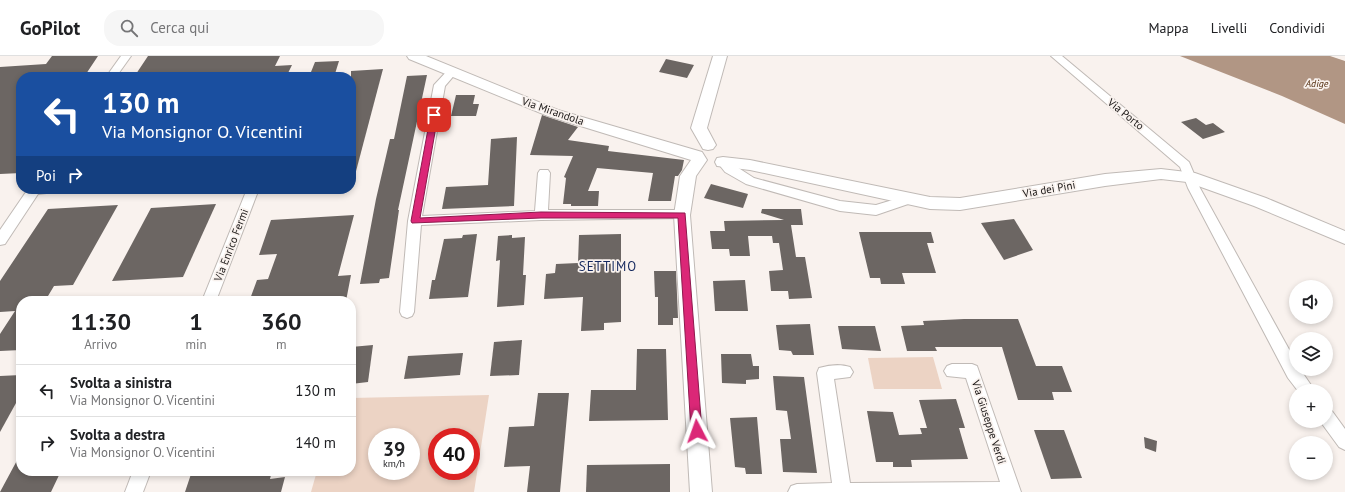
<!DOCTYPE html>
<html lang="it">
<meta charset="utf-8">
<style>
:root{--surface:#fff;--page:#f6f6f6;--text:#202124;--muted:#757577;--line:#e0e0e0}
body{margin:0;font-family:"PT Sans",sans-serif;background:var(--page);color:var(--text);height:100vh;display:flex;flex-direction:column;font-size:15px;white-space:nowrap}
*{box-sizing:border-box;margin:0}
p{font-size:13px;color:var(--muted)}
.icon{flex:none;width:22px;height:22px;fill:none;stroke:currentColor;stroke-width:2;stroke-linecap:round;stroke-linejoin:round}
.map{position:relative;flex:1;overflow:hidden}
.sheet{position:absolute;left:16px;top:240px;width:340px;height:180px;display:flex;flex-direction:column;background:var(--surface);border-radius:16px;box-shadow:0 2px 6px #0003}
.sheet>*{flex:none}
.guide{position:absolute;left:16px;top:16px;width:340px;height:122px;border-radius:16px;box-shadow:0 2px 6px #0003;background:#1a4fa0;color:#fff;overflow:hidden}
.fabs{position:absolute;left:1289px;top:224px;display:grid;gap:8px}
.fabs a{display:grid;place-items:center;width:44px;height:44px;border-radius:50%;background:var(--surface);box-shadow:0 2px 6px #0003;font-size:20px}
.speed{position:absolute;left:368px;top:372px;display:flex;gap:8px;font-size:20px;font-weight:700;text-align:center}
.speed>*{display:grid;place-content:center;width:52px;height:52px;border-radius:50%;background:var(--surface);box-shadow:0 2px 6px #0003;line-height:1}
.speed small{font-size:10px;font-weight:400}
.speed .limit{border:6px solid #d22;background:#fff;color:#111}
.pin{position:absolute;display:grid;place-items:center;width:34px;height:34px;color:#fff;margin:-17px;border-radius:8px;box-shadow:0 2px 6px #0006}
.me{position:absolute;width:44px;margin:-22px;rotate:356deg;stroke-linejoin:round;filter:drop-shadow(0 0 3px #0008)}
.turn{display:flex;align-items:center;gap:14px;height:84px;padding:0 20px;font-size:18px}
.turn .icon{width:52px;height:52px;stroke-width:2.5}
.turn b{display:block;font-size:28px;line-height:34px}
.then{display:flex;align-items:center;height:38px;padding:0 20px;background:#0003;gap:8px;font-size:15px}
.eta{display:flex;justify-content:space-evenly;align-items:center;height:68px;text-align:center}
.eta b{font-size:24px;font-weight:700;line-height:28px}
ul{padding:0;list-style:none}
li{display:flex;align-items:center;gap:12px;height:52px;padding:0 20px;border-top:1px solid var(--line)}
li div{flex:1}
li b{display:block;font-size:15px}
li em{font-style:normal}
header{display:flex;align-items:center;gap:24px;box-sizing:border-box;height:56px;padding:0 20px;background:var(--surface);border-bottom:1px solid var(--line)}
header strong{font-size:19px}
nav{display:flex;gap:22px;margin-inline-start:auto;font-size:14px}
.search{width:280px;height:36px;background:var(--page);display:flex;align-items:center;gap:10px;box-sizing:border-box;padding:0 14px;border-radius:16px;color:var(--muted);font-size:15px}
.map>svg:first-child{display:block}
.green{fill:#ecd3c4;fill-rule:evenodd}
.water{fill:#b19684}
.building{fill:#6c6663}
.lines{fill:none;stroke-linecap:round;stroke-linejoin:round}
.minor-casing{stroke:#c0bab6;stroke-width:2}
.tertiary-casing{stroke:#c0bab6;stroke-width:2}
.minor{fill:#fff;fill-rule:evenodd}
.tertiary{fill:#fff;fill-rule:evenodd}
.route{fill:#db2777;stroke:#8e194d}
.labels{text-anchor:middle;stroke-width:3.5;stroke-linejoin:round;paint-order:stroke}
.far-water-label{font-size:10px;font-style:italic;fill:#512a0b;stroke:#f9f2ee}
.street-label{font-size:11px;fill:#191615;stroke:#f9f2ee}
.quarter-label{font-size:13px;letter-spacing:1px;fill:#13275d;stroke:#f9f2ee}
</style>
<header>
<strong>GoPilot</strong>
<div class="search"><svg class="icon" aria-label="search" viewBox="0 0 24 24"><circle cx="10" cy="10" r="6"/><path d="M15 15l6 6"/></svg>Cerca qui</div>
<nav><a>Mappa</a><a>Livelli</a><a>Condividi</a></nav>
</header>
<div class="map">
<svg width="1345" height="436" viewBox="0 0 1345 436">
<rect width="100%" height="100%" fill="#f9f2ee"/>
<g class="green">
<polygon points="933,301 942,333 874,333 868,302"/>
<path d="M 489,339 L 474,436 L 311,436 L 317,415 L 351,415 L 351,342 ZM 377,381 L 411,381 L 411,415 L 377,415 ZM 437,381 L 471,381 L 471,415 L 437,415 Z"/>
</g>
<polygon class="water" points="1180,0 1330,0 1345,5 1345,68 1282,40"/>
<g class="building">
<polygon points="52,0 98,0 84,21 21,21 21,117 0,118 0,11 46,8"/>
<polygon points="148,0 280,0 275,10 292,9 286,21 134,21"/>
<polygon points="666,3 694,9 687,22 659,16"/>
<polygon points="339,5 334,21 309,21 315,6"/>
<polygon points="383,13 355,119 351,119 351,15"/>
<polygon points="427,19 398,154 399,154 389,222 380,223 379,227 360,228 376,143 390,83 394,83 407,20"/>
<polygon points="456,39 475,39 473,48 479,48 476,60 451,60"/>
<polygon points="542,59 578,71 568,84 609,90 608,95 684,104 682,114 678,120 675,120 671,145 648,145 653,117 597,112 588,135 599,135 598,150 571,150 571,148 563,148 566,122 564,121 573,100 530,99"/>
<polygon points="1196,62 1206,69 1213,67 1225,76 1203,83 1181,66"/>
<polygon points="517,81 514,150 442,153 446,131 488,129 491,83"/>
<polygon points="711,128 748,138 743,152 704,142"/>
<polygon points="216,148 183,221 112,225 151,152"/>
<polygon points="118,149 73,229 54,230 45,245 21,245 21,294 0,295 0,278 15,255 0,256 0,225 48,153"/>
<polygon points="762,153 801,153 803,169 791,169 796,201 805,201 812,242 789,243 788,235 771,235 769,215 783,214 779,187 773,187 772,180 748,180 750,200 730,200 729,193 712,193 710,175 725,175 724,165 784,164 761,157"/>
<polygon points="354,159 338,220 351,219 346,245 277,245 279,241 250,243 257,224 268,223 277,198 259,199 271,164"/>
<polygon points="1014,163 1033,194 1004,204 981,167"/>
<polygon points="859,176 931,176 934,187 927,187 936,217 902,217 905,228 881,228 880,222 870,222"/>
<polygon points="477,178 468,241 429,243 432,224 435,224 444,183 462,182 463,179"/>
<polygon points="621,178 621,266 604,267 604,274 581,275 583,241 544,243 546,218 555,217 556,208 578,207 579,179"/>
<polygon points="512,179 512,182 525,181 523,219 526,219 524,249 497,251 500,204 496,205 498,180"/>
<polygon points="654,215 676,215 678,262 673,262 673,269 658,269 658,241 655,241"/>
<polygon points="745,224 748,255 715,255 713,225"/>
<polygon points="964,263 1018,263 1036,310 1062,310 1072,336 1052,336 1054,344 1018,344 1002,291 935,291 937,295 907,295 901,270 924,269 923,265"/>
<polygon points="810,268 814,299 793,299 791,295 779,294 776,269"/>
<polygon points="838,270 875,270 881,295 842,293"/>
<polygon points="522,284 519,319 490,320 494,286"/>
<polygon points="373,289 368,326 351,328 351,291"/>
<polygon points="637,293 666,293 668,364 589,365 591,334 636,334"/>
<polygon points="463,297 460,319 404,323 408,300"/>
<polygon points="721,298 751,298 753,310 759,310 759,323 746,324 746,328 722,327"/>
<polygon points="21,319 21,338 0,376 0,320"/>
<polygon points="773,320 804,321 817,417 783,416 780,383 791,383 787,355 776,354"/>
<polygon points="538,337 569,337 560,436 527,436 530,410 504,411 509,371 534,370"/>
<polygon points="956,343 965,372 959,372 968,403 911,404 912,411 893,411 893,406 876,406 867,355 893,356 899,379 922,378 920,372 927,372 919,344"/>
<polygon points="757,361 762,418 746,418 745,412 735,411 730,362"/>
<polygon points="1034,374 1064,374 1082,422 1051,423"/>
<polygon points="1144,381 1157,385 1156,396 1145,392"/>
<polygon points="21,397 21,415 61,415 51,436 0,436"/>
<polygon points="670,408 670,436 586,436 587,409"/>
<polygon points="192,415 272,415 270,423 285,421 281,436 185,436"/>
</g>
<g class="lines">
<defs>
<g id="minor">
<polygon points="121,0 131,0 116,21 106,21"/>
<polygon points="1051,0 1062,0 1189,106 1200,132 1296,306 1296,313 1300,313 1315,335 1298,335 1288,322 1188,132 1180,111"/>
<polygon points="452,13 457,16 445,30 422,160 535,155 538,117 540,114 548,114 550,117 548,154 682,154 687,156 689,159 687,162 541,164 421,169 414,256 412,260 407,262 402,260 400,256 408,165 434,29 448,14"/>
<polygon points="723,102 754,122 840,145 876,149 909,139 914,140 915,143 914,146 876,159 840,155 746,128 725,116 717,106 719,103"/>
<polygon points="28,133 57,133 55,136 38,138 5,188 0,189 0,174"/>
<polygon points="243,133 255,133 257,138 216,245 202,245 245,138"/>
<path d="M 952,308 L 972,308 L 977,310 L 1021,436 L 788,436 L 791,430 L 797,428 L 832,427 L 817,317 L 819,312 C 829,309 841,308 850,311 L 853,316 L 850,321 L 834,323 L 850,427 L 1000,426 L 966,322 L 947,320 L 944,315 L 947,310 Z"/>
<polygon points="1326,353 1332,355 1345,373 1345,394 1339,391 1320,365 1326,365"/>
<polygon points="133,415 151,415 143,436 125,436"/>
</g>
<g id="tertiary">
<polygon points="407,0 426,0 558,54 702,96 707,104 696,120 690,159 712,436 690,436 674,159 680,120 691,104 548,60 409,3"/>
<polygon points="713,0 727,0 707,72 716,89 713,93 708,94 703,93 691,72"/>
<polygon points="723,101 750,104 930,141 960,142 1105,118 1161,113 1195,117 1266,142 1345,175 1345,188 1254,150 1187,126 1161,123 1105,130 960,154 930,153 750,114 717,110 715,106 717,102"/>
</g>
</defs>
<use href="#minor" class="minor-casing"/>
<use href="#tertiary" class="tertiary-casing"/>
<use href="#minor" class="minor"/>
<use href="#tertiary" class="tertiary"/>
</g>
<polygon class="route" points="431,57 438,59 420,162 541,156 685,157 702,375 700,378 697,380 693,378 691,375 678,162 541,162 412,167 411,165"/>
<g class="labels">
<g class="far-water-label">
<text x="1317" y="31">Adige</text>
</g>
<g class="street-label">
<text transform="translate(553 55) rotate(19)" y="4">Via Mirandola</text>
<text transform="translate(1126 58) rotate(39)" y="4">Via Porto</text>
<text transform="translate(1049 133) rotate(-10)" y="4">Via dei Pini</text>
<text transform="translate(231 189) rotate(-69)" y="4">Via Enrico Fermi</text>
<text transform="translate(989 366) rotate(72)" y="4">Via Giuseppe Verdi</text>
</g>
<g class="quarter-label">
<text x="608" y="215">SETTIMO</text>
</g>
</g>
</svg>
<div class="fabs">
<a><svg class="icon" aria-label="sound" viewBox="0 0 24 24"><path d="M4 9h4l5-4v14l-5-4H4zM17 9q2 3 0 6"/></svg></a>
<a><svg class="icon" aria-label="layers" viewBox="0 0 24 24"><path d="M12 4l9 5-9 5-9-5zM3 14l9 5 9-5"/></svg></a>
<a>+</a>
<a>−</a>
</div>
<div class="speed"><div>39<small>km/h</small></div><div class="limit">40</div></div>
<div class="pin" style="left:434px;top:59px;background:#d93025"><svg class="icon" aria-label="arrive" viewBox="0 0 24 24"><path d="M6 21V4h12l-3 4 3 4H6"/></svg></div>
<svg class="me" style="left:697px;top:375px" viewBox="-20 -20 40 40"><path d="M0-17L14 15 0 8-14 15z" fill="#db2777" stroke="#fff" stroke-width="4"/></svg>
<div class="guide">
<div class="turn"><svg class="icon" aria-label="left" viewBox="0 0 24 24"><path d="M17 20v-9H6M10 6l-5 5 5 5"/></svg><div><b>130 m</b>Via Monsignor O. Vicentini</div></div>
<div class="then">Poi<svg class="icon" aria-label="right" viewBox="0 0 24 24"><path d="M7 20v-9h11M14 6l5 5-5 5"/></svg></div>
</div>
<section class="sheet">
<div class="eta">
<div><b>11:30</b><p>Arrivo</p></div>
<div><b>1</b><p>min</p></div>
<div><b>360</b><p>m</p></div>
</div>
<ul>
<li><svg class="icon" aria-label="left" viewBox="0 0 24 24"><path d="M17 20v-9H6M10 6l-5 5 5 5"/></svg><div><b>Svolta a sinistra</b><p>Via Monsignor O. Vicentini</p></div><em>130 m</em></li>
<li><svg class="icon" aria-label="right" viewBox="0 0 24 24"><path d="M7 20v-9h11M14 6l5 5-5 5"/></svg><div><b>Svolta a destra</b><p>Via Monsignor O. Vicentini</p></div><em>140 m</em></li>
</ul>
</section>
</div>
